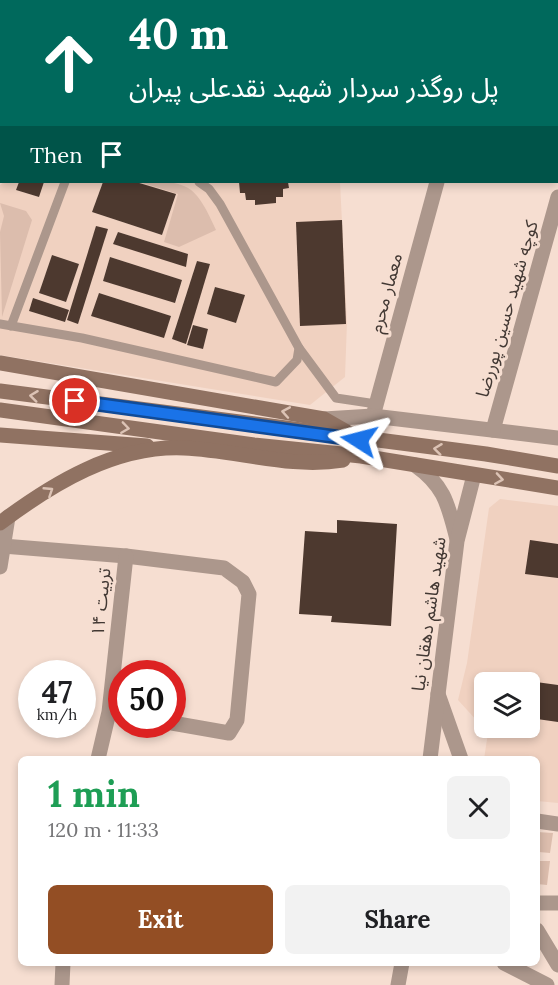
<!DOCTYPE html>
<meta charset="utf-8">
<style>
:root{--surface:#fff;--page:#f2f2f2;--text:#202124;--muted:#757577;--accent:#934e24}
body{margin:0;font-family:Lora,"Noto Sans Arabic",serif;background:var(--page);color:var(--text);height:100vh;display:flex;flex-direction:column;font-size:22px;white-space:nowrap}
*{box-sizing:border-box;margin:0}
p{font-size:20px;color:var(--muted)}
.icon{flex:none;width:33px;height:33px;fill:none;stroke:currentColor;stroke-width:2;stroke-linecap:round;stroke-linejoin:round}
.map{position:relative;flex:1;overflow:hidden}
.drawer{position:absolute;left:18px;top:756px;width:522px;height:210px;display:flex;flex-direction:column;background:var(--surface);border-radius:9px;box-shadow:0 3px 9px #0003}
.drawer>*{flex:none}
.guide{position:absolute;left:0px;top:0px;width:558px;height:183px;box-shadow:0 3px 9px #0003;background:#00695c;color:#fff;overflow:hidden}
.tools{position:absolute;left:474px;top:672px;display:grid;gap:12px}
.tools a{display:grid;place-items:center;width:66px;height:66px;border-radius:9px;background:var(--surface);box-shadow:0 3px 9px #0003;font-size:30px}
.speed{position:absolute;left:18px;top:660px;display:flex;gap:12px;font-size:30px;font-weight:700;text-align:center}
.speed>*{display:grid;place-content:center;width:78px;height:78px;border-radius:50%;background:var(--surface);box-shadow:0 3px 9px #0003;line-height:1}
.speed small{font-size:15px;font-weight:400}
.speed .limit{border:9px solid #d22;background:#fff;color:#111}
.pin{position:absolute;display:grid;place-items:center;width:51px;height:51px;color:#fff;margin:-26px;border:3px solid #fff;border-radius:50%;box-shadow:0 2px 6px #0007}
.me{position:absolute;width:66px;margin:-33px;rotate:279deg;stroke-linejoin:round;filter:drop-shadow(0 0 4px #0008)}
.turn{display:flex;align-items:center;gap:21px;height:126px;padding:0 30px;font-size:27px}
.turn .icon{width:78px;height:78px;stroke-width:2.5}
.turn b{display:block;font-size:42px;line-height:51px}
.then{display:flex;align-items:center;height:57px;padding:0 30px;background:#0003;gap:12px;font-size:22px}
.round{display:grid;place-items:center;flex:none;width:63px;height:63px;border-radius:9px;background:var(--page)}
.head{display:flex;align-items:center;justify-content:space-between;height:102px;padding:0 30px}
h1{font-size:36px;font-weight:700;line-height:45px;color:#1e9e55}
.primary-button{display:flex;gap:12px;margin-top:auto;padding:12px 30px}
.primary-button a{flex:1;height:69px;border-radius:9px;background:var(--accent);color:#fff;font-size:24px;font-weight:700;line-height:69px;text-align:center}
.primary-button a+a{background:var(--page);color:var(--text)}
.map>svg:first-child{display:block}
.built{fill:#f0d1c0;fill-rule:evenodd}
.green{fill:#dcbdad}
.building{fill:#4d392f}
.lines{fill:none;stroke-linecap:round;stroke-linejoin:round}
.lane{stroke:#ac978c;stroke-width:9}
.street{stroke:#ac978c;stroke-width:15}
.secondary{stroke:#907262;stroke-width:15}
.oneway{stroke:#dcc3b5}
.route-casing{stroke:#114b97;stroke-width:15}
.route{stroke:#1a73e8;stroke-width:10}
.labels{text-anchor:middle;stroke-width:6;stroke-linejoin:round;paint-order:stroke}
.street-label{font-size:18px;fill:#423833;stroke:#f6ded1}
</style>
<div class="map">
<svg width="558" height="985" viewBox="0 0 558 985">
<rect width="100%" height="100%" fill="#f6ded1"/>
<g class="built">
<path d="M 4,182 L 19,182 L 16,190 L 39,197 L 44,182 L 103,182 L 92,212 L 162,235 L 176,195 L 136,182 L 239,182 L 240,193 L 245,193 L 246,200 L 255,200 L 255,204 L 276,203 L 276,197 L 283,197 L 283,189 L 289,188 L 288,182 L 340,182 L 347,322 L 345,377 L 310,405 L 0,355 L 0,185 ZM 118,232 L 188,254 L 186,266 L 114,244 ZM 52,255 L 79,264 L 65,302 L 39,293 ZM 110,257 L 182,280 L 176,302 L 103,281 ZM 197,261 L 210,264 L 172,339 ZM 215,287 L 244,295 L 236,323 L 207,314 ZM 99,293 L 171,316 L 164,338 L 92,316 ZM 33,298 L 69,310 L 65,322 L 29,311 ZM 193,325 L 208,330 L 203,349 L 187,345 Z"/>
<path d="M 500,499 L 558,506 L 558,803 L 537,801 L 537,759 L 484,759 L 488,733 L 458,700 L 467,663 L 489,508 ZM 484,682 L 530,682 L 530,728 L 484,728 Z"/>
</g>
<g class="green">
<path d="M 140,182 C 189,181 195,184 216,230 L 179,247 L 164,242 L 178,194 Z"/>
<polygon points="0,203 26,211 32,220 2,317 0,232 4,216"/>
<polygon points="537,832 553,833 550,853 539,852"/>
<polygon points="538,861 550,861 547,885 537,884"/>
</g>
<g class="building">
<polygon points="19,182 44,182 39,197 16,190"/>
<polygon points="103,182 136,182 176,194 162,235 92,212"/>
<polygon points="239,182 288,182 289,188 283,189 283,197 276,197 276,203 255,205 255,200 246,200 245,193 240,193"/>
<polygon points="342,220 346,324 300,326 296,222"/>
<polygon points="96,226 108,229 78,324 67,320"/>
<polygon points="118,232 188,254 186,267 113,244"/>
<polygon points="52,255 79,264 66,302 39,293"/>
<polygon points="110,257 182,280 175,303 103,281"/>
<polygon points="197,261 210,264 186,344 172,339"/>
<polygon points="215,287 245,295 236,323 207,314"/>
<polygon points="99,293 171,316 164,338 91,316"/>
<polygon points="33,298 69,310 65,322 29,311"/>
<polygon points="193,325 208,329 203,349 187,345"/>
<polygon points="337,520 397,524 391,626 331,622 332,616 299,614 305,531 337,533"/>
<polygon points="530,540 558,544 558,578 525,574"/>
<polygon points="514,679 558,685 558,722 530,718 530,682 514,682"/>
</g>
<g class="lines">
<g class="lane">
<polyline points="327,0 328,2"/>
<polyline points="266,2 266,0"/>
<polyline points="301,2 301,0"/>
<polyline points="458,2 459,0"/>
<polyline points="0,119 2,119"/>
<polyline points="0,324 82,338 276,382 297,360 299,348 220,204 209,189 199,182"/>
<polyline points="11,326 65,182"/>
<polyline points="299,348 336,398 376,404"/>
</g>
<g class="street">
<polyline points="556,171 558,172"/>
<polyline points="373,416 437,182"/>
<polyline points="324,419 373,416 558,438"/>
<polyline points="493,430 558,197"/>
<path d="M 415,465 C 445,486 448,505 457,539"/>
<polyline points="3,546 126,556 224,568 243,582 249,594 237,720 229,733 172,723"/>
<polyline points="0,567 8,517"/>
<polyline points="438,694 461,759"/>
<polyline points="98,759 109,712 126,556"/>
<polyline points="430,759 457,541 474,475"/>
<polyline points="537,821 558,824"/>
<polyline points="537,903 558,903"/>
<polyline points="537,930 558,965"/>
<polyline points="504,963 547,985"/>
<polyline points="62,985 63,963"/>
<polyline points="398,985 402,963"/>
</g>
<g class="secondary">
<polyline points="0,363 324,419 352,435"/>
<polyline points="0,391 486,454 558,466"/>
<polyline points="0,410 254,445 361,456 558,488"/>
<polyline points="0,435 147,446"/>
<path d="M 0,523 C 52,484 115,445 184,448 C 237,450 290,469 343,460"/>
</g>
</g>
<defs><path id="oneway-chevron" d="M-2-3.5L2.5 0L-2 3.5" fill="none" stroke-width="1.6" stroke-linecap="round" stroke-linejoin="round" transform="scale(1.5)"/></defs>
<g class="oneway">
<use href="#oneway-chevron" transform="translate(34 396) rotate(-173)"/>
<use href="#oneway-chevron" transform="translate(286 412) rotate(-170)"/>
<use href="#oneway-chevron" transform="translate(125 428) rotate(8)"/>
<use href="#oneway-chevron" transform="translate(438 449) rotate(-173)"/>
<use href="#oneway-chevron" transform="translate(499 479) rotate(9)"/>
<use href="#oneway-chevron" transform="translate(49 491) rotate(-33)"/>
</g>
<g class="lines">
<defs>
<polyline id="route" points="75,401 359,440"/>
</defs>
<use href="#route" class="route-casing"/>
<use href="#route" class="route"/>
</g>
<g class="labels">
<g class="street-label">
<text transform="translate(386 293) rotate(-75)" y="6">معمار محرم</text>
<text transform="translate(507 309) rotate(-74)" y="6">کوچه شهید حسین پوررضا</text>
<text transform="translate(101 602) rotate(-84)" y="6">تربیت ۱۴</text>
<text transform="translate(429 614) rotate(-82)" y="6">شهید هاشم دهقان نیا</text>
</g>
</g>
</svg>
<div class="tools">
<a><svg class="icon" aria-label="layers" viewBox="0 0 24 24"><path d="M12 4l9 5-9 5-9-5zM3 14l9 5 9-5"/></svg></a>
</div>
<div class="speed"><div>47<small>km/h</small></div><div class="limit">50</div></div>
<div class="pin" style="left:75px;top:401px;background:#d93025"><svg class="icon" aria-label="arrive" viewBox="0 0 24 24"><path d="M6 21V4h12l-3 4 3 4H6"/></svg></div>
<svg class="me" style="left:359px;top:440px" viewBox="-20 -20 40 40"><path d="M0-17L14 15 0 8-14 15z" fill="#1a73e8" stroke="#fff" stroke-width="4"/></svg>
<div class="guide">
<div class="turn"><svg class="icon" aria-label="ahead" viewBox="0 0 24 24"><path d="M12 20V5M6 11l6-6 6 6"/></svg><div><b>40 m</b>پل روگذر سردار شهید نقدعلی پیران</div></div>
<div class="then">Then<svg class="icon" aria-label="arrive" viewBox="0 0 24 24"><path d="M6 21V4h12l-3 4 3 4H6"/></svg></div>
</div>
<section class="drawer">
<div class="head"><div><h1>1 min</h1><p>120 m · 11:33</p></div><a class="round"><svg class="icon" aria-label="close" viewBox="0 0 24 24"><path d="M6 6l12 12M18 6L6 18"/></svg></a></div>
<div class="primary-button"><a>Exit</a><a>Share</a></div>
</section>
</div>
